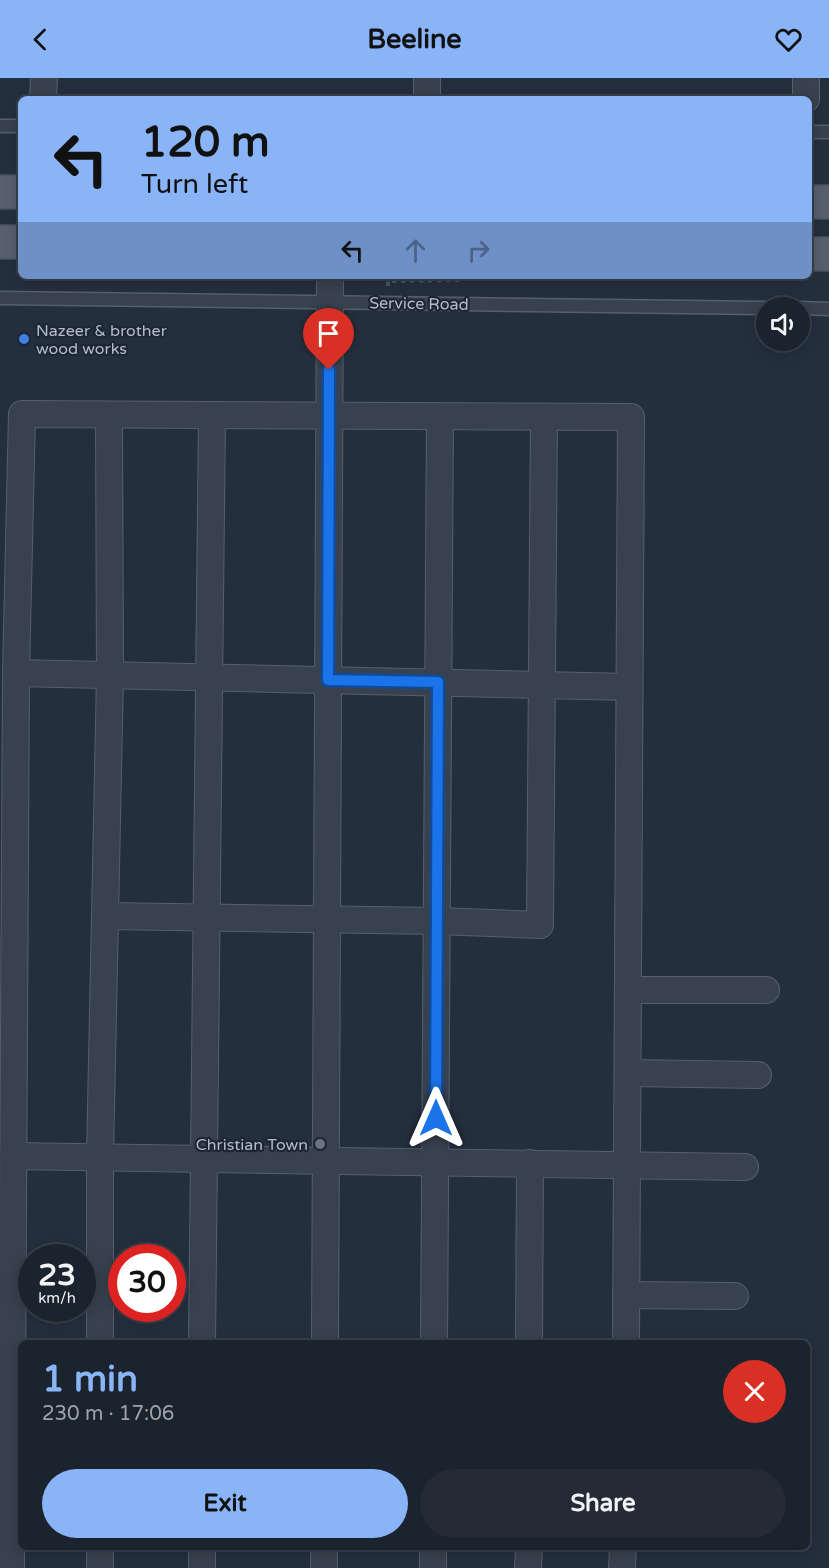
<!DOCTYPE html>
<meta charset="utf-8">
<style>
:root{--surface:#1b232e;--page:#242b36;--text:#f1f3f6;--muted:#a0a4aa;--line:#39404a;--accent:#8ab4f8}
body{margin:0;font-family:"Varela Round",sans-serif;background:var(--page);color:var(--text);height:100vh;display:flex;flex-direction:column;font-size:22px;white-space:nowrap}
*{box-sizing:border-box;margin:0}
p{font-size:20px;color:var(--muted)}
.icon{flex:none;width:33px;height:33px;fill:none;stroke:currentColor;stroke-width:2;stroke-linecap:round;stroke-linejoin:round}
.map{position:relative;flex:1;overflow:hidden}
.sheet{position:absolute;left:18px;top:1262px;width:792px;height:210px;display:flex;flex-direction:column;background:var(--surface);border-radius:9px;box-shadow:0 3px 15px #0003,0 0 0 2px var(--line)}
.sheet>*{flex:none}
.hud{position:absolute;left:18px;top:18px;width:794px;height:183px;border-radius:9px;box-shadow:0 3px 15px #0003,0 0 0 2px var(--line);background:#8ab4f8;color:#111;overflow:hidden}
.tools{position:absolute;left:756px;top:219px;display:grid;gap:12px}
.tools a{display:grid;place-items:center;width:54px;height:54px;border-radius:50%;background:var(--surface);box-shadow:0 3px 15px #0003,0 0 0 2px var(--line);font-size:30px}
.speed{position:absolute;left:18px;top:1166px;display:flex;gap:12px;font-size:30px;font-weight:700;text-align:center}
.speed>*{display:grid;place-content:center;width:78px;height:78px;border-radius:50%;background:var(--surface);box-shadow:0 3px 15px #0003,0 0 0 2px var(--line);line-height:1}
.speed small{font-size:15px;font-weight:400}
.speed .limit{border:9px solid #d22;background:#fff;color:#111}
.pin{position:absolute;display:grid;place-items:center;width:51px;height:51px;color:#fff;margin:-62px -26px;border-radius:50% 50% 50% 0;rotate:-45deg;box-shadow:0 0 6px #0007}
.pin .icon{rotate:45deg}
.me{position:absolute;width:66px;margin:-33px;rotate:0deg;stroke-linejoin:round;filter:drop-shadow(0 0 4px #0008)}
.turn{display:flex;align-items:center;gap:21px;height:126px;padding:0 24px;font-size:27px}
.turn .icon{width:78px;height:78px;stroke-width:2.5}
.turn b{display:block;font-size:42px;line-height:51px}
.lanes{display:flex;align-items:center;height:57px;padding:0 24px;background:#0003;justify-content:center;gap:30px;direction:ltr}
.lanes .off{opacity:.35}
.round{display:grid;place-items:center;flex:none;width:63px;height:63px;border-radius:32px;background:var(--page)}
.summary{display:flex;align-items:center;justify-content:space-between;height:102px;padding:0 24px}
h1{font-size:36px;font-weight:700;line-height:45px;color:var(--accent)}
.primary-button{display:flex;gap:12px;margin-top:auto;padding:12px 24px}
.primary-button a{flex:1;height:69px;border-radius:36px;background:var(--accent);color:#111;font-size:24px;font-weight:700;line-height:69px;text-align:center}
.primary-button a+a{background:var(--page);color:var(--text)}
header{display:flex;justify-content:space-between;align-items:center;height:78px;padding:0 24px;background:var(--accent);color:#111;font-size:27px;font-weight:700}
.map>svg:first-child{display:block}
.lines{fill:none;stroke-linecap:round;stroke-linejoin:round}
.service-casing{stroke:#565f6c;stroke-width:15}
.minor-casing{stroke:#565f6c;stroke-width:28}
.primary-casing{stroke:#414a57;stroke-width:36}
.path{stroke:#44595c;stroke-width:4;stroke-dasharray:4.5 4.5;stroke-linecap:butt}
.service{stroke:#38414e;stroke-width:12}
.minor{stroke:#38414e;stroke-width:26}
.primary{stroke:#56606e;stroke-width:33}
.route-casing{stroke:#114b97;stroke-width:15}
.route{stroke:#1a73e8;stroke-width:10}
.shop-dot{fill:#3f7fe0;stroke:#1d2633;stroke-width:2}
.worship-dot{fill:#6b7280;stroke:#1d2633;stroke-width:2}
.labels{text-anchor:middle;stroke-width:4.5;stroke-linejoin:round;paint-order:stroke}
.street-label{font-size:16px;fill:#b4bcc9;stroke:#1d2633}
.poi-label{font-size:16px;fill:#b4bcc9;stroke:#1d2633;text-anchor:start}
</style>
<header><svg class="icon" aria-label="back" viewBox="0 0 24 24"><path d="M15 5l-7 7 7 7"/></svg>Beeline<svg class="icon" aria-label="heart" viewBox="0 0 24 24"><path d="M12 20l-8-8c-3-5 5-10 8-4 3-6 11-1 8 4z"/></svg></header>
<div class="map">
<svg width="829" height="1490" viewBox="0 0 829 1490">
<rect width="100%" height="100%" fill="#242f3e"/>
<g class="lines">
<defs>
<g id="service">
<polyline points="0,48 21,48"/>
<polyline points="808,54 829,54"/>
<polyline points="0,220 766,230"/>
<polyline points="800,230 829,231"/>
</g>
<g id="minor">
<polyline points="43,21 44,0"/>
<polyline points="427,21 427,0"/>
<polyline points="806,21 806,0"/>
<polyline points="16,595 629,609"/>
<polyline points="105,838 437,843 540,847 544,339"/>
<polyline points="628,912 766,912"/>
<polyline points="628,995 758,997"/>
<polyline points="12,1078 745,1089"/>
<polyline points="626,1217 735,1218"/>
<polyline points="100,1264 100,1079 110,597 109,337"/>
<polyline points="202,1264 212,337"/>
<polyline points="325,1264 330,198"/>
<polyline points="434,1264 440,339"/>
<polyline points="529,1264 530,1085"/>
<polyline points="100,1468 100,1490"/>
<polyline points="202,1468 202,1490"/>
<polyline points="11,1490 16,595 22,336 631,339 626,1264"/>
<polyline points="324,1490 324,1468"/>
<polyline points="433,1490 433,1468"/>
<polyline points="528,1490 529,1468"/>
<polyline points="622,1490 623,1468"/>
</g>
<g id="primary">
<polyline points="0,114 21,114"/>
<polyline points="808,124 829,124"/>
<polyline points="0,164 21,164"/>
<polyline points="808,176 829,176"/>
</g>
</defs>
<use href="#service" class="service-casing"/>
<use href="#minor" class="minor-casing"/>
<use href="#primary" class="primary-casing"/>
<polyline class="path" points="388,208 388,203 458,202 458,198"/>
<use href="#service" class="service"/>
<use href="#minor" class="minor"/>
<use href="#primary" class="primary"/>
</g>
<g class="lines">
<defs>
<polyline id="route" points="329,292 328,602 438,604 436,1040"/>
</defs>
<use href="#route" class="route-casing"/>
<use href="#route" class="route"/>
</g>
<circle class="shop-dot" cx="24" cy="261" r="6"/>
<circle class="worship-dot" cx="320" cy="1066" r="6"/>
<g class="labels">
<g class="street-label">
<text transform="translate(419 225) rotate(1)" y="6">Service Road</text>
</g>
<g class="poi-label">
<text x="36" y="258">Nazeer &amp; brother<tspan x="36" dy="18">wood works</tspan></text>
<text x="308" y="1072" text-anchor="end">Christian Town</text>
</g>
</g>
</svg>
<div class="tools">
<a><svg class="icon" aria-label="sound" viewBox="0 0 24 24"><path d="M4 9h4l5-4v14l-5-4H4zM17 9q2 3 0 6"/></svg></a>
</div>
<div class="speed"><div>23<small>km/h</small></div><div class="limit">30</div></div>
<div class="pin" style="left:329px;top:292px;background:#d93025"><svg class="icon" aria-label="arrive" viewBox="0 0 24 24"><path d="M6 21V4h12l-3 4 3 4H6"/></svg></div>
<svg class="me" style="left:436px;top:1040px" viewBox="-20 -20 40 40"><path d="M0-17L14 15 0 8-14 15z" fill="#1a73e8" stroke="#fff" stroke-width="4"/></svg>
<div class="hud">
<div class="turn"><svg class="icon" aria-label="left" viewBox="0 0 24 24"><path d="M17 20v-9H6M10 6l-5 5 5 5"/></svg><div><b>120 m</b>Turn left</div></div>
<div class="lanes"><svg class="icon" aria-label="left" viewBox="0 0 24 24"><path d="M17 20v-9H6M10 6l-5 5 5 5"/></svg><svg class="icon off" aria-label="ahead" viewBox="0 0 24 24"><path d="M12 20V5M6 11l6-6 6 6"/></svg><svg class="icon off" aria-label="right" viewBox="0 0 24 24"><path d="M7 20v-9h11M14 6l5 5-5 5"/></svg></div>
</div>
<section class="sheet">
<div class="summary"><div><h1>1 min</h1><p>230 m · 17:06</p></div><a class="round" style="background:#d93025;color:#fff"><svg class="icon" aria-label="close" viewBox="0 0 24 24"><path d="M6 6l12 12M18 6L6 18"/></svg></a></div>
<div class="primary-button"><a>Exit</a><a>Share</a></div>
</section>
</div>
